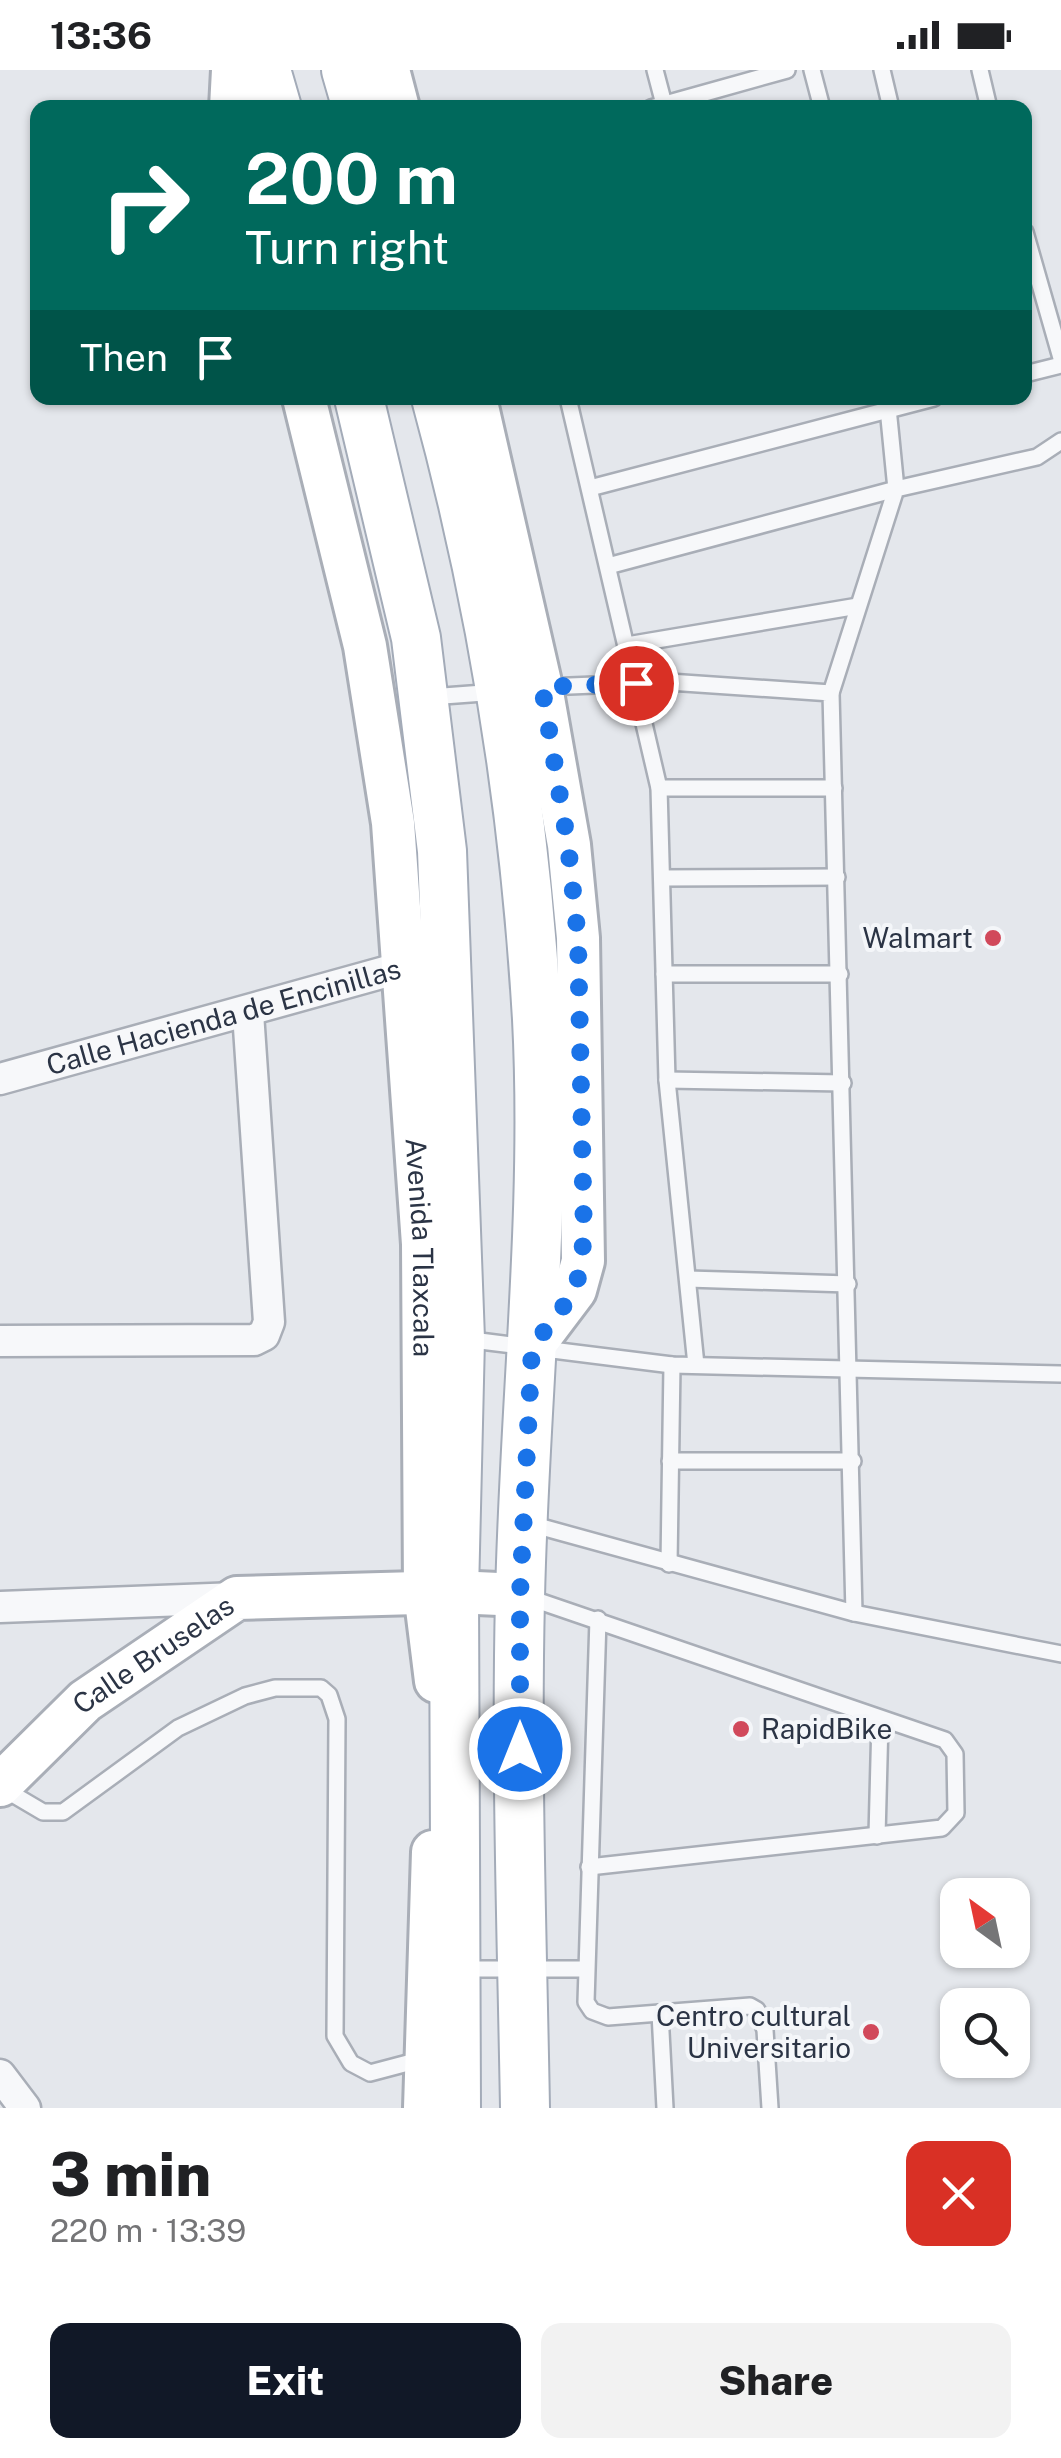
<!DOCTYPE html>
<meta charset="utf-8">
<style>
:root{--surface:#fff;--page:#f2f2f2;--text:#202124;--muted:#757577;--accent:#111827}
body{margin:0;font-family:"Public Sans",sans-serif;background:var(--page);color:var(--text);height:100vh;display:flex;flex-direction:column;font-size:38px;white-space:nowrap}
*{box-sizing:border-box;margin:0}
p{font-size:32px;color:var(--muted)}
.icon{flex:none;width:55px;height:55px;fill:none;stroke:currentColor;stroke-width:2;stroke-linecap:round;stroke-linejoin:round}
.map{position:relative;height:2038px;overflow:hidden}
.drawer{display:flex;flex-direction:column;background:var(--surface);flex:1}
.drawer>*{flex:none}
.top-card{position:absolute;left:30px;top:30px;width:1002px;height:305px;border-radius:20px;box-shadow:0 2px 8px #0004;background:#00695c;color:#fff;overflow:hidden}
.needle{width:65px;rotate:327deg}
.buttons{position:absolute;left:940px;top:1808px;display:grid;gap:20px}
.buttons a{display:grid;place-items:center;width:90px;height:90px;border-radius:20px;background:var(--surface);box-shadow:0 2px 8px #0004;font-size:50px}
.pin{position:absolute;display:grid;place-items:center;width:85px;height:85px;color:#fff;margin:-42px;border:5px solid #fff;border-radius:50%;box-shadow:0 2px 10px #0007}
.me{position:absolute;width:110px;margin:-55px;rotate:0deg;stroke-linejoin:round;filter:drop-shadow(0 0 8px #0008)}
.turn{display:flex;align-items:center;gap:35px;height:210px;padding:0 50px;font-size:45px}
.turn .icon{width:130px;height:130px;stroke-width:2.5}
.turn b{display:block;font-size:70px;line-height:85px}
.then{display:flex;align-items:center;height:95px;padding:0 50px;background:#0003;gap:20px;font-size:38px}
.round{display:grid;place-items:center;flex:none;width:105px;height:105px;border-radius:20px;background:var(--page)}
.headline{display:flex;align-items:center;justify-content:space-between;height:170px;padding:0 50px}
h1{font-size:60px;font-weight:800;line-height:75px}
.action{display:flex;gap:20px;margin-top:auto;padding:20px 50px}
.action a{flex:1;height:115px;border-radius:20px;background:var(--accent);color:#fff;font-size:40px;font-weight:800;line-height:115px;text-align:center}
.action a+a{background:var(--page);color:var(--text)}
.status{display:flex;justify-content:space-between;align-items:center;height:70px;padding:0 50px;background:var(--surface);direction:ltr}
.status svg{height:28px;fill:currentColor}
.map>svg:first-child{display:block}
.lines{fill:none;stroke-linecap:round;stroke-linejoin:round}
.lane-casing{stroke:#a9aeb7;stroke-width:20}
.street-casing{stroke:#a9aeb7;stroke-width:35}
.secondary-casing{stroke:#a9aeb7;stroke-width:48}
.primary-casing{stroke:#a3abb8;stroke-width:52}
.lane{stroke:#f7f8fa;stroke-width:15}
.street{stroke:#f7f8fa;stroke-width:30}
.secondary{stroke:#fff;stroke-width:42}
.primary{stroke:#fff;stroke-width:48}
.route{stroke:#1a73e8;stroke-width:18;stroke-dasharray:0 32.4}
.poi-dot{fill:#d1495b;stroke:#f4f6f9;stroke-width:4}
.labels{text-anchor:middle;stroke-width:8;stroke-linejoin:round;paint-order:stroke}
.poi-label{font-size:28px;fill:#2b3445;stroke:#f4f6f9;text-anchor:end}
.street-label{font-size:28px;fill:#2b3445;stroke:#f4f6f9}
</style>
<div class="status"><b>13:36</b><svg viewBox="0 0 49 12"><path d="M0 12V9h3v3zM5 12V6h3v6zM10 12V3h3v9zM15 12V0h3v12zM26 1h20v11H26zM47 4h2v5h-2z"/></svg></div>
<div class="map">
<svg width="1061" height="2038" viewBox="0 0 1061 2038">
<rect width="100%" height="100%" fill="#e4e7ec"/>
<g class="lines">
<defs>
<g id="lane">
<polyline points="655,0 665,38"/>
<polyline points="812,0 822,38"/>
<polyline points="882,0 891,38"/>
<polyline points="980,0 989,38"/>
<polyline points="651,38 787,0"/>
<polyline points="1025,162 1061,288"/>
<polyline points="1025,304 1061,295"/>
<polyline points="568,328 659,718 667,1010 696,1295"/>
<polyline points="590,418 934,328"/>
<polyline points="608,496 896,419 887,328"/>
<polyline points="627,575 858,536"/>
<polyline points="831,623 896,419 1037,387 1061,371"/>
<polyline points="430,627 497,622"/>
<polyline points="659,718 834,718"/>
<polyline points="662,808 837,807"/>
<polyline points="664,904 840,904"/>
<polyline points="667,1010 843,1013"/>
<polyline points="688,1209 848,1214"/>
<polyline points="464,1269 672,1295 1061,1304"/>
<polyline points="670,1391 853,1391"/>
<polyline points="527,1453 854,1543 831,623 669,612 545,617"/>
<polyline points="669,1494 672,1295"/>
<polyline points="527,1527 945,1670 955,1684 956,1743 942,1758 589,1797"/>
<polyline points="854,1543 1061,1584"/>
<polyline points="598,1549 586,1932 592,1941 608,1947 750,1936 757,1940 765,1960 770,2038"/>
<polyline points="4,1719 43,1742 63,1742 178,1658 245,1626 275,1618 321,1618 329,1625 337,1649 335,1966 351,1993 370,2003 423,1989"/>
<polyline points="877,1766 880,1651"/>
<polyline points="460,1899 584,1899"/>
<polyline points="660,1943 665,2038"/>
</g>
<g id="street">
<path id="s1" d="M 0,1009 L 421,892"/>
<polyline points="0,1271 254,1270 264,1265 269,1252 248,943"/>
<polyline points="0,1537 237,1528"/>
<polyline points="0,2005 25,2038"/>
</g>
<g id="secondary">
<polyline points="388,0 398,38"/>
<polyline points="231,38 233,0"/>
<path id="s2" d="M 304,328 L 365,576 L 393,753 L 423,1174 L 425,1522 L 436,1611"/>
<polyline points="475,328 541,617 569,775 578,868 583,1191 575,1220 532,1277"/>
<path id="s3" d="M 0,1715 L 85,1631 L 237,1528 L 454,1522 L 520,1525"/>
<polyline points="425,2038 433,1782"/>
</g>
<g id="primary">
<polyline points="266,0 277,38"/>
<polyline points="346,0 357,38"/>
<polyline points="359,328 416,568 442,781 460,1269 454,1522 456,2038"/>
<path d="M 436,328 C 491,529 525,740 537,949 C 547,1142 524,1336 520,1528 C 516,1698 522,1868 525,2038"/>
</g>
</defs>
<use href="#lane" class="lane-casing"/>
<use href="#street" class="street-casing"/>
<use href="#secondary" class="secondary-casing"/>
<use href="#primary" class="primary-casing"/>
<use href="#lane" class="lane"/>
<use href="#street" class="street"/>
<use href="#secondary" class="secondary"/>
<use href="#primary" class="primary"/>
</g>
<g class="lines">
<polyline class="route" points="520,1679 520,1525 532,1277 576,1220 584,1168 578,868 568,775 542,617 636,613"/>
</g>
<g class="poi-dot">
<circle cx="993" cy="868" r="10"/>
<circle cx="741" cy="1659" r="10"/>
<circle cx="871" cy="1962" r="10"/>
</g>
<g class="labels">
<g class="poi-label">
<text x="973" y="878">Walmart</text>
<text x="761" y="1669" text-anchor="start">RapidBike</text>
<text x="851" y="1956">Centro cultural<tspan x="851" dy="32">Universitario</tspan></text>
</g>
<g class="street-label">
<text dy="10" stroke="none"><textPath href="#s1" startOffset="232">Calle Hacienda de Encinillas</textPath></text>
<text dy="10" stroke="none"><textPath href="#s2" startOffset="860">Avenida Tlaxcala</textPath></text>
<text dy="10" stroke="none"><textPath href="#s3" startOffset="202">Calle Bruselas</textPath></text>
</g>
</g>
</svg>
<div class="buttons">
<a><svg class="needle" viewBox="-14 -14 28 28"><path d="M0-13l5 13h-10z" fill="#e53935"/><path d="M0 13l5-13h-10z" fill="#757577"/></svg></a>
<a><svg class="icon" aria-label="search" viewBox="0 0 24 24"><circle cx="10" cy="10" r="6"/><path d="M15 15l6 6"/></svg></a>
</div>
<div class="pin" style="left:636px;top:613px;background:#d93025"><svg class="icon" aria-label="arrive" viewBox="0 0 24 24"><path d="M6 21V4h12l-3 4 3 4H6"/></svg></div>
<svg class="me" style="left:520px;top:1679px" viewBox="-20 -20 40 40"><circle r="17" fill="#1a73e8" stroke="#fff" stroke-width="3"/><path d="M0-11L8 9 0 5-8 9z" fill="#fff"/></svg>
<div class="top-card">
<div class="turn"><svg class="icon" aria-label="right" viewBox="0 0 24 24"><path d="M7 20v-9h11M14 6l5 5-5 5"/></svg><div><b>200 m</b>Turn right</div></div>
<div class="then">Then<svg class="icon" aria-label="arrive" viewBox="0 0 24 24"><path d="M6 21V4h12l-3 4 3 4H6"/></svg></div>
</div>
</div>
<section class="drawer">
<div class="headline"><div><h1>3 min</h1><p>220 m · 13:39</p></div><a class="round" style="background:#d93025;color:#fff"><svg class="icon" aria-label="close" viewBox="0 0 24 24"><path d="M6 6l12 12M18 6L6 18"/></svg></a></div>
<div class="action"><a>Exit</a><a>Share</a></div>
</section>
